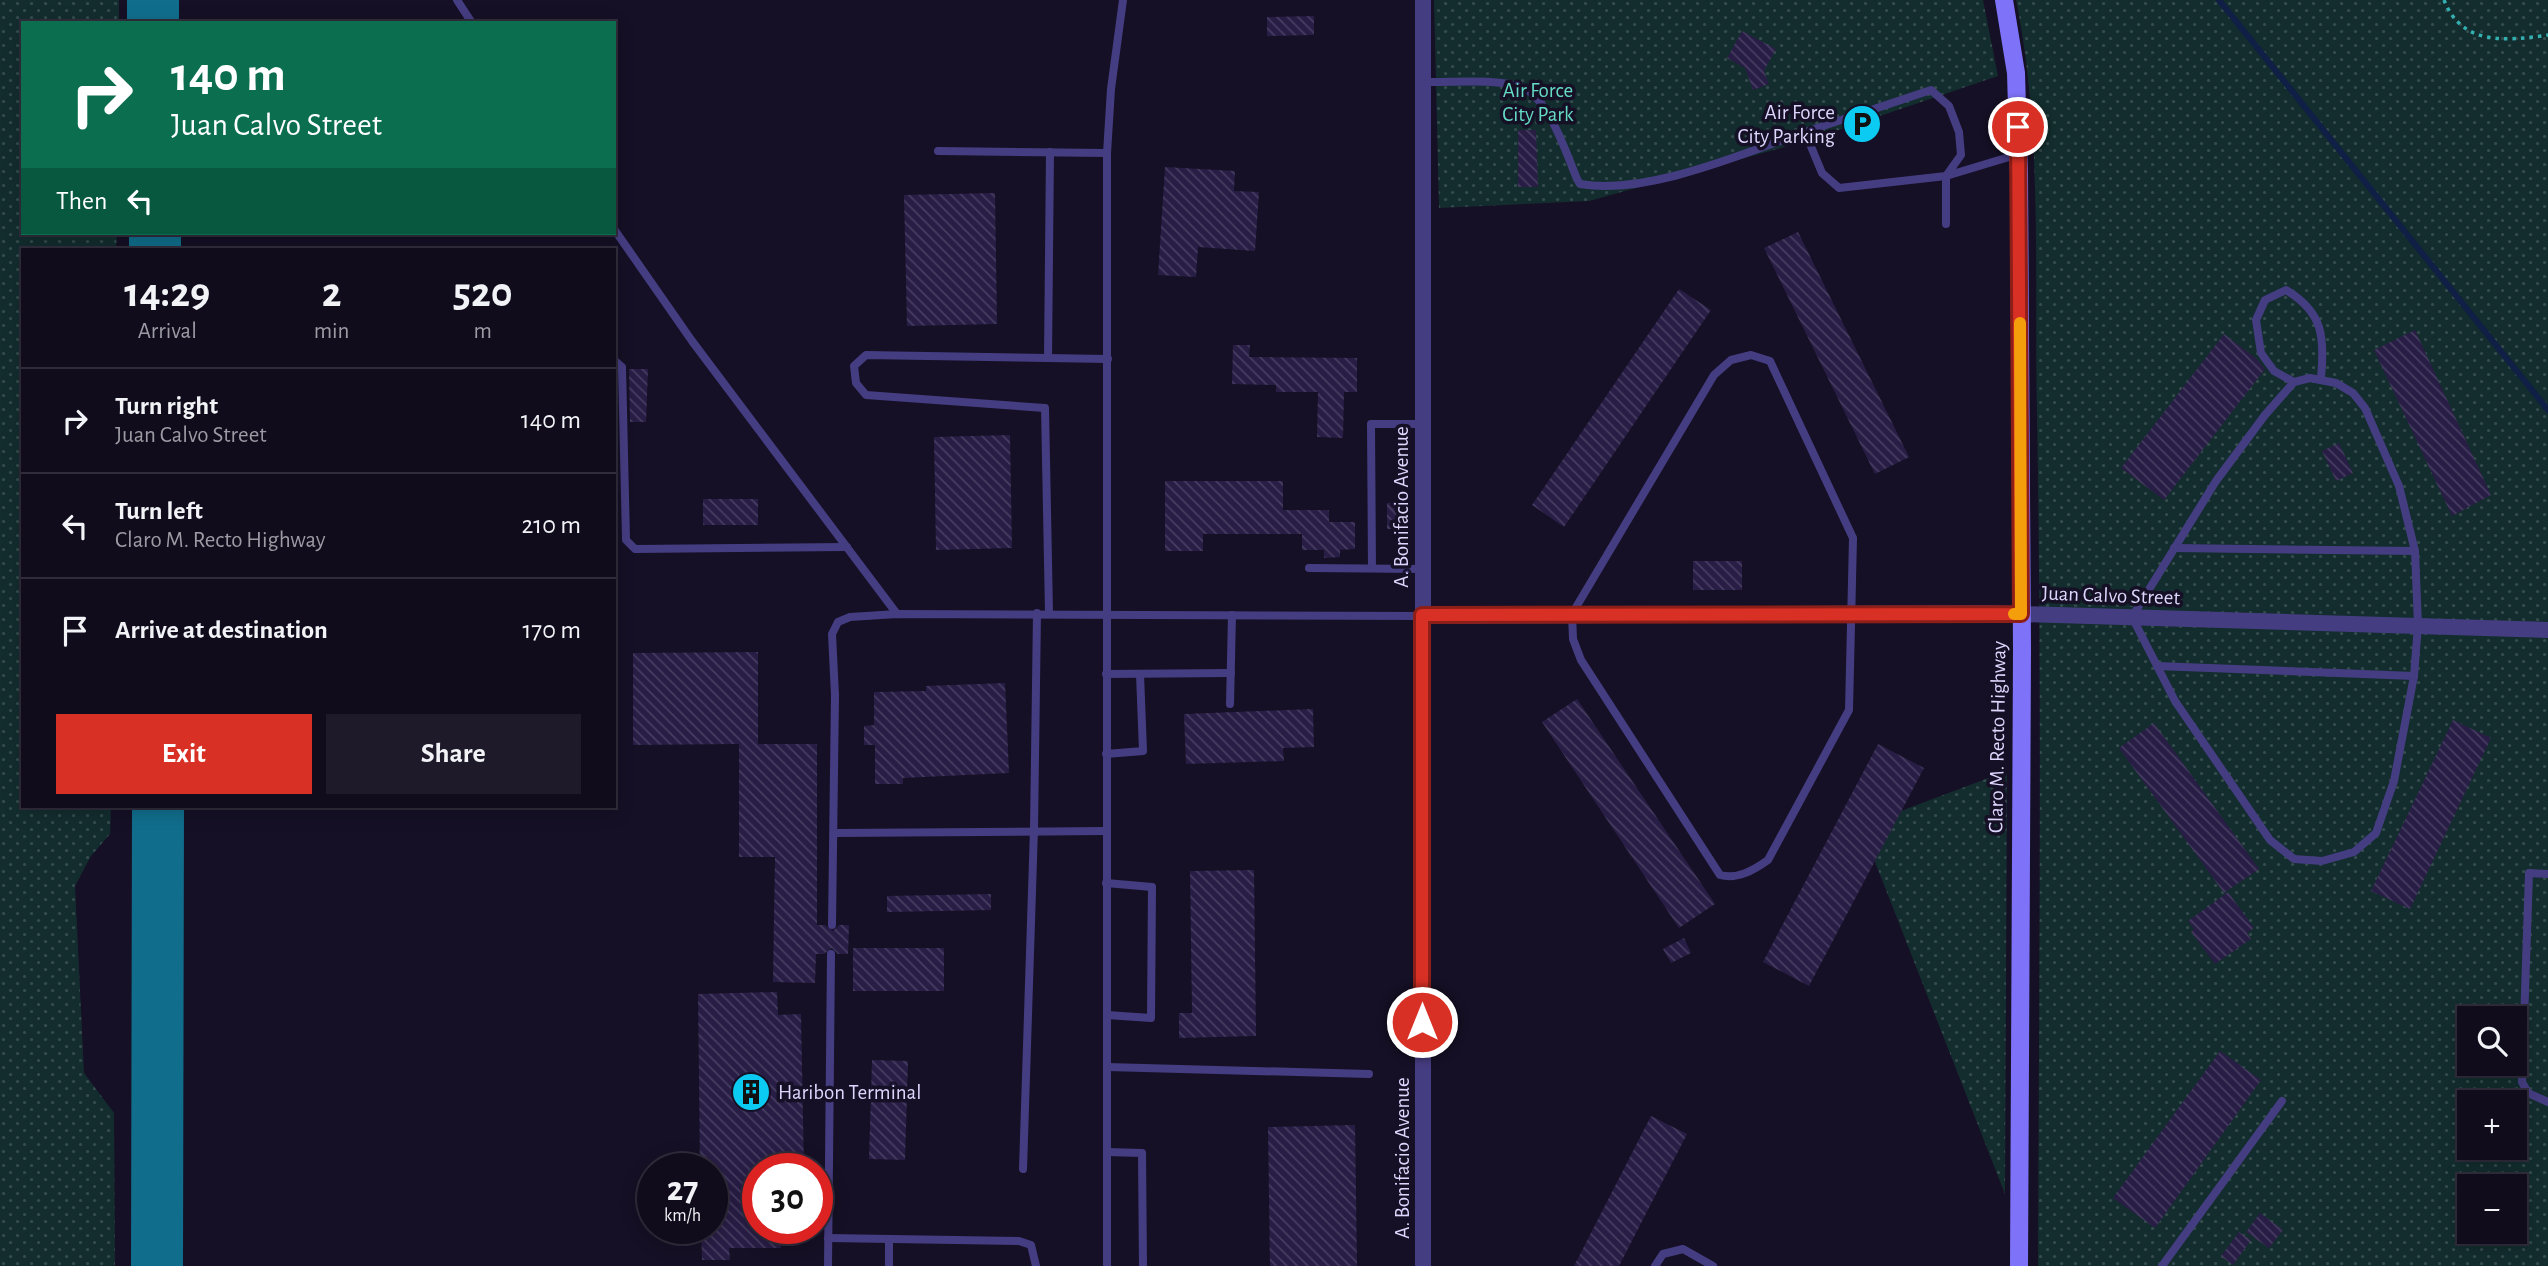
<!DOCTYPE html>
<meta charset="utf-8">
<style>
:root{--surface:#100c1c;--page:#1e1a29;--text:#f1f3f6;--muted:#9c9ba3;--line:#302c3b;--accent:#d93025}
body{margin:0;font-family:"Alegreya Sans",sans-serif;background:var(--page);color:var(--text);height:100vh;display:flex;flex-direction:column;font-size:26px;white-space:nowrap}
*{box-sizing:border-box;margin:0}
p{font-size:23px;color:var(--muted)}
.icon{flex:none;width:38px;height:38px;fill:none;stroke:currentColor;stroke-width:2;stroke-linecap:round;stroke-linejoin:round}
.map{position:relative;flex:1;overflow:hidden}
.drawer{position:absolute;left:21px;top:248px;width:595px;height:560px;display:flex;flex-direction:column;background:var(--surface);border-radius:0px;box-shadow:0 4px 18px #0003,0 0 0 2px var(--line)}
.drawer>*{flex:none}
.top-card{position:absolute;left:21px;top:21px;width:595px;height:214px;border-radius:0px;box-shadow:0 4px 18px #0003,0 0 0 2px var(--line);background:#0b6e4f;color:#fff;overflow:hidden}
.tools{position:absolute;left:2457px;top:1006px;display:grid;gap:14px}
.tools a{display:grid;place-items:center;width:70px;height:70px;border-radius:0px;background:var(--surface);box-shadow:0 4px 18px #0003,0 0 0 2px var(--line);font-size:35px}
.speed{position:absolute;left:637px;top:1153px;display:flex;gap:14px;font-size:35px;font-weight:700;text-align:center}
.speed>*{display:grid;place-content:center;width:91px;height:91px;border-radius:50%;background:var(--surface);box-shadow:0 4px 18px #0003,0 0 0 2px var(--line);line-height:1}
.speed small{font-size:18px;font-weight:400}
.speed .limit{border:10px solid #d22;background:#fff;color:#111}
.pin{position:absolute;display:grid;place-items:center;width:60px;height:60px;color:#fff;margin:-30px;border:4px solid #fff;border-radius:50%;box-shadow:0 2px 7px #0007}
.me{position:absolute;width:77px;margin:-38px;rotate:0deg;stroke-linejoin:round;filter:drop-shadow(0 0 5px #0008)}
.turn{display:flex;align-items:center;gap:24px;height:147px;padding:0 35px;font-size:32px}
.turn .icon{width:91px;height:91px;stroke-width:2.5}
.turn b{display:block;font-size:49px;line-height:60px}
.then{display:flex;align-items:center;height:66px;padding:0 35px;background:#0003;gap:14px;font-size:26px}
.eta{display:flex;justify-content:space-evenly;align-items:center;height:119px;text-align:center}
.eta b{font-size:42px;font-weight:700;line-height:49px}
.button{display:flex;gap:14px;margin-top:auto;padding:14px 35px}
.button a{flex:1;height:80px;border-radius:0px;background:var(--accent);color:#fff;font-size:28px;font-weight:700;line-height:80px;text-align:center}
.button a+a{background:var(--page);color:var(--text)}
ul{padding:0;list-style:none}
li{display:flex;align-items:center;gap:21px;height:105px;padding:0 35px;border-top:2px solid var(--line)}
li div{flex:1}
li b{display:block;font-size:26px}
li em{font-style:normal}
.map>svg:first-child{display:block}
.grass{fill:url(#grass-dots);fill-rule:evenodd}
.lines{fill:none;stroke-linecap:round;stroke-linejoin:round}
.stream{stroke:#0f1f45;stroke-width:6}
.taxiway{stroke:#106e8c;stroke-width:52}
.building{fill:url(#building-back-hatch)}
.path{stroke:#35b0b1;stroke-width:3.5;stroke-dasharray:3.5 5;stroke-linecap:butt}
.service{stroke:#453d81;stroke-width:8}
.minor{stroke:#453d81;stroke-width:16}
.secondary{stroke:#7e72f8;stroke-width:18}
.route-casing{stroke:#8d1f18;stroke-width:18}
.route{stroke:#d93025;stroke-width:12}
.slow{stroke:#f59e0b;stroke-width:12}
.labels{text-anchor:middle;stroke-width:7;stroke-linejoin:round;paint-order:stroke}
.park-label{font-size:21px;fill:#65dac5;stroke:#151025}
.poi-label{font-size:21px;fill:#ddd6fd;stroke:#151025;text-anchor:end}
.street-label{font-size:21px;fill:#ddd6fd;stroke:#151025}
</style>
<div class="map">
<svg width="2548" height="1266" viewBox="0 0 2548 1266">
<defs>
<pattern id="grass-dots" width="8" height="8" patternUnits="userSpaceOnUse" patternTransform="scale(1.75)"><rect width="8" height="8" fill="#132d2e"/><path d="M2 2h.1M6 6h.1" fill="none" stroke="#354b4d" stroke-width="1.8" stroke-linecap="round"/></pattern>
<pattern id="building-back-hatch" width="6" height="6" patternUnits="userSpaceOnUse" patternTransform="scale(1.75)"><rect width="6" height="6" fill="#281d45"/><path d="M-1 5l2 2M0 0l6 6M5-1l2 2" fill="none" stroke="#473d61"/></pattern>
</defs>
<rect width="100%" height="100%" fill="#151025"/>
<g class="grass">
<polygon points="0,0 119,0 119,23 23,23 23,233 117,233 116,250 23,250 23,807 111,807 110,834 91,856 75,886 84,1073 114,1113 115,1266 0,1266"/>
<polygon points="1434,0 1983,0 1998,76 1806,141 1589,201 1439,208"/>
<path d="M 2016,0 L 2548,0 L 2548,1266 L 2038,1266 C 2039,982 2042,697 2037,413 C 2034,278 2043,132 2016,0 ZM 2469,1018 L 2515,1018 L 2515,1064 L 2469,1064 ZM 2469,1102 L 2515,1102 L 2515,1148 L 2469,1148 ZM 2469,1186 L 2515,1186 L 2515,1232 L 2469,1232 Z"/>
<polygon points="2007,771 2005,1194 1861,826"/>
</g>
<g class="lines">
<polyline class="stream" points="2219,0 2548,410"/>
<g class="taxiway">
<polyline points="153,0 153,23"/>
<polyline points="155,233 155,250"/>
<polyline points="157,1266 158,807"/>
</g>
</g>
<g class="building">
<polygon points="1314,16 1314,35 1267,36 1267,17"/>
<polygon points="1742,31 1776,49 1764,71 1769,84 1753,90 1745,68 1727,58"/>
<polygon points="1518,130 1536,130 1538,187 1518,187"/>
<polygon points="1165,167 1235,171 1234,191 1259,192 1255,251 1198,247 1196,277 1158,275"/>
<polygon points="995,193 997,324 907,326 904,195"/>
<polygon points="1798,232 1909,457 1875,474 1764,248"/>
<polygon points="1679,289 1711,310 1564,527 1532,505"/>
<polygon points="2415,330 2491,495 2452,516 2374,350"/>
<polygon points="2224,334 2257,359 2265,369 2164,500 2121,468"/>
<polygon points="1233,345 1250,345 1249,357 1357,358 1357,392 1344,392 1343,438 1317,437 1318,392 1276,392 1276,385 1232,384"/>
<polygon points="629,369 648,369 646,422 630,422"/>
<polygon points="1010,435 1012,548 936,550 934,437"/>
<polygon points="2339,443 2353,473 2336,481 2322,451"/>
<polygon points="1165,481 1283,481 1283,510 1329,510 1329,522 1355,522 1355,549 1340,550 1340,557 1324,558 1324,550 1302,550 1302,534 1203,534 1203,551 1165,551"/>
<rect x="703" y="499" width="55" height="26"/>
<polygon points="1407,502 1407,529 1387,529 1387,503"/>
<rect x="1693" y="561" width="49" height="29"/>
<polygon points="758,652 758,744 817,744 817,925 825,925 833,931 839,925 849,925 848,954 838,954 832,948 824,954 816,954 815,983 773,982 775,857 739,857 739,744 633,745 633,653"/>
<polygon points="1005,683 1009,773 903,778 903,784 875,784 875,745 864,745 864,726 874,725 874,692 926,691 926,686"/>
<polygon points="1577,699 1715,904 1679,928 1542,722"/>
<polygon points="1313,709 1314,747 1283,748 1284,761 1186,764 1184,714"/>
<polygon points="2453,720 2491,738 2410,909 2371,891"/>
<polygon points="2154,723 2259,869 2224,893 2119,748"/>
<polygon points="1878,744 1924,768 1809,986 1763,962"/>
<polygon points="1254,870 1256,1036 1179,1038 1179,1013 1192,1013 1190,871"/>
<polygon points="2228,892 2254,928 2247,933 2251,939 2215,964 2191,932 2194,929 2188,921"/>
<polygon points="991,894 991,910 887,912 887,896"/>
<polygon points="1684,938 1691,953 1671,963 1663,949"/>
<rect x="853" y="948" width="91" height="43"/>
<polygon points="777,992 778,1015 801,1014 804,1169 758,1169 758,1228 781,1228 781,1248 729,1248 730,1260 702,1260 701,1228 712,1228 712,1169 700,1169 698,994"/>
<polygon points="2220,1051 2261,1080 2155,1228 2113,1198"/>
<polygon points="872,1060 908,1061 905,1160 869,1159"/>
<polygon points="1651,1116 1687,1134 1619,1266 1574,1266"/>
<polygon points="1355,1125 1357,1266 1270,1266 1268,1127"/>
<polygon points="2260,1213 2283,1230 2269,1248 2246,1232"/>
<polygon points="2239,1232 2251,1240 2233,1265 2221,1256"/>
</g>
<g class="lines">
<path class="path" d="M 2444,0 C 2462,46 2506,41 2548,35"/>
<g class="service">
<polyline points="457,0 472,23"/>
<path d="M 1423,82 C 1453,83 1492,78 1521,87 C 1548,96 1567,155 1577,179 L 1580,184 C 1645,196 1742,154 1805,132"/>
<polyline points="938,151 1107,153"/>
<polyline points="1946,224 1946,176 1961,155 1959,132 1949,106 1931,90 1805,132 1822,173 1839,188 1946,176 2019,154"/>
<polyline points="614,229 692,341 897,614"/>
<path d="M 1751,355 L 1770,361 L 1853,538 L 1849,710 L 1768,860 C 1754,870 1737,880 1720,875 L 1581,660 L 1573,639 L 1572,614 L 1714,375 L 1731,360 Z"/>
<polyline points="1048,358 1050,152"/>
<polyline points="614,360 622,367 626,540 635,549 847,547"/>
<polygon points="2310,378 2336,383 2353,393 2365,408 2399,486 2415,551 2418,625 2414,676 2394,781 2376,833 2354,852 2322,861 2294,859 2270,840 2175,701 2132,617 2216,481 2265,415 2294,382"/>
<path d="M 2294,382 L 2274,371 L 2261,353 L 2256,320 L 2265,300 L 2286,290 C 2323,312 2325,337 2321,378"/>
<polyline points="2174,548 2415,551"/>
<polyline points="1309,568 1422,569"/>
<polyline points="1372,568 1371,424 1422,424"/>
<polyline points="1049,613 1045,408 866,395 856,383 854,366 866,355 1108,359"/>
<polyline points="2157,666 2414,676"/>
<polyline points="1106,674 1231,673"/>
<polyline points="1230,704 1232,615"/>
<polyline points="1106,754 1143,751 1140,674"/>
<polyline points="834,833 1106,831"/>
<polyline points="2548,874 2529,873 2522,1082 2528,1093 2548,1102"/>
<polyline points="1106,883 1152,887 1151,1018 1107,1015"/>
<polyline points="832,925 835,695 832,634 838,622 850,617 897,614 1422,616"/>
<polyline points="1107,1067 1369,1074"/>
<polyline points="1107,1152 1142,1153 1143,1266"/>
<polyline points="1023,1169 1034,829 1037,613"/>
<polyline points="828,1238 1019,1241 1031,1245 1036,1266"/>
<polyline points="889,1240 889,1266"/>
<polyline points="828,1266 831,954"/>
<polyline points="1107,1266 1107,153 1111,89 1123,0"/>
<polyline points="1655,1266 1663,1254 1683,1249 1713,1266"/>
<polyline points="2162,1266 2282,1101"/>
</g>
<g class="minor">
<polyline points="1423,0 1423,1266"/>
<polyline points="1422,616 1988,613 2548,630"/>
</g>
<polyline class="secondary" points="2004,0 2016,73 2019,175 2022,649 2019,1266"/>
</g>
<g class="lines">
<defs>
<polyline id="route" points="1422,1022 1422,615 2021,614 2018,127"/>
</defs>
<use href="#route" class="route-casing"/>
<use href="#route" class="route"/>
<polyline class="slow" points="2014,614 2021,614 2020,323"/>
</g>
<defs>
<symbol id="parking-disc" viewBox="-11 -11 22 22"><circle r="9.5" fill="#0ccbf2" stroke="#151025"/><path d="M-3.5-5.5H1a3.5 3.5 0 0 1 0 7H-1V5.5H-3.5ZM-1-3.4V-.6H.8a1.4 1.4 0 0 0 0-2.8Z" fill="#111"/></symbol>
<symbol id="building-disc" viewBox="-11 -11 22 22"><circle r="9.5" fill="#0ccbf2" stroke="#151025"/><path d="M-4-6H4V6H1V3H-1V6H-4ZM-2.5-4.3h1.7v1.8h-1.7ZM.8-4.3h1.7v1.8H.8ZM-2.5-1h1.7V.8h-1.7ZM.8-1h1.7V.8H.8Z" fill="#111"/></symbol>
</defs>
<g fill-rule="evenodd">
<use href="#parking-disc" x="1840" y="102" width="44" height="44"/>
<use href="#building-disc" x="729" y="1070" width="44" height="44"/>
</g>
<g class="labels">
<g class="park-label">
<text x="1538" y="97">Air Force<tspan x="1538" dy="24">City Park</tspan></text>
</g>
<g class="poi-label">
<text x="1835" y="119">Air Force<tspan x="1835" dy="24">City Parking</tspan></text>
<text x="778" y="1099" text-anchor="start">Haribon Terminal</text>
</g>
<g class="street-label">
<text transform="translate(1401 507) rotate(-90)" y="7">A. Bonifacio Avenue</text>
<text transform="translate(2111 595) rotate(2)" y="7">Juan Calvo Street</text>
<text transform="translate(1997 737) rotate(-89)" y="7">Claro M. Recto Highway</text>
<text transform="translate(1402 1158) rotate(-90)" y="7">A. Bonifacio Avenue</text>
</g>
</g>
</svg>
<div class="tools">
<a><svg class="icon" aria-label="search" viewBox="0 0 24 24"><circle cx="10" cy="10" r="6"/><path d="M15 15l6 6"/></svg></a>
<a>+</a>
<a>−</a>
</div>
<div class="speed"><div>27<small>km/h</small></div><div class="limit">30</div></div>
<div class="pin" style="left:2018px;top:127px;background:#d93025"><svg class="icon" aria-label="arrive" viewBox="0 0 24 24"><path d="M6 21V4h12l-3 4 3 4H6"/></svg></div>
<svg class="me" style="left:1422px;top:1022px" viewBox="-20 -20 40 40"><circle r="17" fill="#d93025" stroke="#fff" stroke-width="3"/><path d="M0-11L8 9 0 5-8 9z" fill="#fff"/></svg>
<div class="top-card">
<div class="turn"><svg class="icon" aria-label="right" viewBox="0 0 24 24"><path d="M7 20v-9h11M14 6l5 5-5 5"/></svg><div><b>140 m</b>Juan Calvo Street</div></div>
<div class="then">Then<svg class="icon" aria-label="left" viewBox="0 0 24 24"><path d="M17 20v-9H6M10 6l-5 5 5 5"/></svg></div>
</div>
<section class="drawer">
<div class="eta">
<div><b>14:29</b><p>Arrival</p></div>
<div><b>2</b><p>min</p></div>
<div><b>520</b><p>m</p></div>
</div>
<ul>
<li><svg class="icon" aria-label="right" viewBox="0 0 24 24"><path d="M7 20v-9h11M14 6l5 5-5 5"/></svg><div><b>Turn right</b><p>Juan Calvo Street</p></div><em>140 m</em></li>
<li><svg class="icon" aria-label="left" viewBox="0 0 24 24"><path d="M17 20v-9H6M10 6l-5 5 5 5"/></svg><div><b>Turn left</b><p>Claro M. Recto Highway</p></div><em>210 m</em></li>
<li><svg class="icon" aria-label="arrive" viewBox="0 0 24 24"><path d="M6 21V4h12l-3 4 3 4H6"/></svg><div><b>Arrive at destination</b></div><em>170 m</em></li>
</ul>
<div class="button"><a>Exit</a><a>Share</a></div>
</section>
</div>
